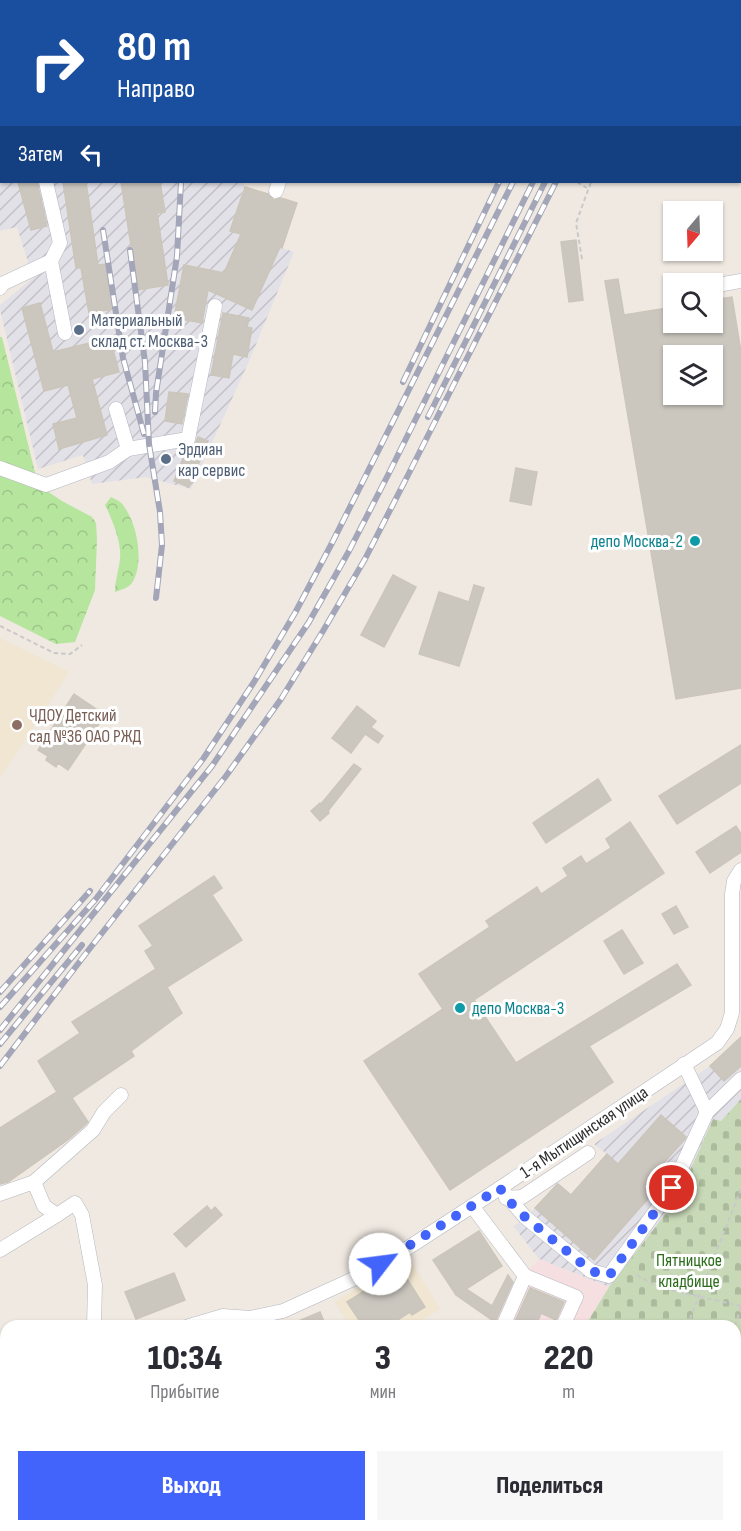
<!DOCTYPE html>
<html lang="ru">
<meta charset="utf-8">
<style>
:root{--surface:#fff;--page:#f7f7f7;--text:#2b2b33;--muted:#7c7c81;--accent:#4264fb}
body{margin:0;font-family:"Sofia Sans Condensed",sans-serif;background:var(--page);color:var(--text);height:100vh;display:flex;flex-direction:column;font-size:22px;white-space:nowrap}
*{box-sizing:border-box;margin:0}
p{font-size:20px;color:var(--muted)}
.icon{flex:none;width:33px;height:33px;fill:none;stroke:currentColor;stroke-width:2;stroke-linecap:round;stroke-linejoin:round}
.map{position:relative;flex:1;overflow:hidden}
.side{position:absolute;left:0px;top:1320px;width:741px;height:212px;display:flex;flex-direction:column;background:var(--surface);border-radius:18px 18px 0 0;box-shadow:0 2px 4px #0004}
.side>*{flex:none}
.guide{position:absolute;left:0px;top:0px;width:741px;height:183px;box-shadow:0 2px 4px #0004;background:#1a4fa0;color:#fff;overflow:hidden}
.needle{width:39px;rotate:199deg}
.fabs{position:absolute;left:663px;top:201px;display:grid;gap:12px}
.fabs a{display:grid;place-items:center;width:60px;height:60px;border-radius:0px;background:var(--surface);box-shadow:0 2px 4px #0004;font-size:30px}
.pin{position:absolute;display:grid;place-items:center;width:51px;height:51px;color:#fff;margin:-26px;border:3px solid #fff;border-radius:50%;box-shadow:0 2px 6px #0007}
.me{position:absolute;width:66px;margin:-33px;rotate:60deg;stroke-linejoin:round;filter:drop-shadow(0 0 4px #0008)}
.turn{display:flex;align-items:center;gap:21px;height:126px;padding:0 18px;font-size:27px}
.turn .icon{width:78px;height:78px;stroke-width:2.5}
.turn b{display:block;font-size:42px;line-height:51px}
.then{display:flex;align-items:center;height:57px;padding:0 18px;background:#0003;gap:12px;font-size:22px}
.eta{display:flex;justify-content:space-evenly;align-items:center;height:102px;text-align:center}
.eta b{font-size:36px;font-weight:800;line-height:42px}
.action{display:flex;gap:12px;margin-top:auto;padding:12px 18px}
.action a{flex:1;height:69px;border-radius:0px;background:var(--accent);color:#fff;font-size:24px;font-weight:800;line-height:69px;text-align:center}
.action a+a{background:var(--page);color:var(--text)}
.map>svg:first-child{display:block}
.industrial{fill:url(#industrial-furrows)}
.education{fill:#f0e6d1}
.medical{fill:#f5dfe0}
.forest{fill:url(#forest-crowns)}
.cemetery{fill:url(#cemetery-stones)}
.building{fill:#cbc7bf;stroke:#cbc5ba;stroke-width:1.5;fill-rule:evenodd}
.lines{fill:none;stroke-linecap:round;stroke-linejoin:round}
.minor-casing{stroke:#b4b7c1;stroke-width:15}
.path{stroke:#c9c9c9;stroke-width:2;stroke-dasharray:4.5 3;stroke-linecap:butt}
.minor{stroke:#fff;stroke-width:14}
.rail-casing{stroke:#a3a6b8;stroke-width:6}
.rail{stroke:#fff;stroke-width:4;stroke-dasharray:11;stroke-linecap:butt}
.route{stroke:#4264fb;stroke-width:10;stroke-dasharray:0 18}
.service-dot{fill:#5c6f8a;stroke:#fff;stroke-width:2}
.culture-dot{fill:#0f9aa8;stroke:#fff;stroke-width:2}
.education-dot{fill:#8d6e63;stroke:#fff;stroke-width:2}
.labels{text-anchor:middle;stroke-width:6;stroke-linejoin:round;paint-order:stroke}
.service-label{font-size:18px;fill:#4e5e75;stroke:#fff;text-anchor:start}
.culture-label{font-size:18px;fill:#0d838f;stroke:#fff;text-anchor:end}
.education-label{font-size:18px;fill:#785e54;stroke:#fff;text-anchor:start}
.street-label{font-size:18px;fill:#2e2e2e;stroke:#fff}
.park-label{font-size:18px;fill:#2c6e1b;stroke:#fff}
</style>
<div class="map">
<svg width="741" height="1531" viewBox="0 0 741 1531">
<defs>
<pattern id="industrial-furrows" width="10" height="10" patternUnits="userSpaceOnUse" patternTransform="scale(1.5)"><rect width="10" height="10" fill="#e3e1e8"/><path d="M-1 1l2-2M0 10L10 0M9 11l2-2" fill="none" stroke="#c3c1c7"/></pattern>
<pattern id="forest-crowns" width="20" height="18" patternUnits="userSpaceOnUse" patternTransform="scale(1.5)"><rect width="20" height="18" fill="#b6e59e"/><path d="M2 6a3 3 0 1 1 6 0M12 15a3 3 0 1 1 6 0" fill="none" stroke="#9dc588"/></pattern>
<pattern id="cemetery-stones" width="16" height="16" patternUnits="userSpaceOnUse" patternTransform="scale(1.5)"><rect width="16" height="16" fill="#c8d9b8"/><path d="M2 7V4a2 2 0 0 1 4 0v3zM10 15v-3a2 2 0 0 1 4 0v3z" fill="#acbb9e"/></pattern>
</defs>
<rect width="100%" height="100%" fill="#efe9e1"/>
<g class="industrial">
<polygon points="0,65 1,65 2,182 245,182 231,231 294,252 250,359 191,489 146,477 92,484 83,455 38,469 0,310 0,305 33,278 17,227 0,231"/>
<polygon points="741,1037 741,1099 721,1121 713,1119 677,1199 609,1287 539,1259 514,1227 535,1208 557,1183 571,1195 607,1154 594,1144 710,1066"/>
<polygon points="265,1526 423,1526 421,1531 263,1531"/>
</g>
<g class="education">
<polygon points="0,638 69,672 0,778"/>
<polygon points="408,1256 440,1309 412,1326 350,1326 335,1302"/>
</g>
<polygon class="medical" points="539,1259 609,1287 585,1326 492,1326 514,1284"/>
<g class="forest">
<polygon points="0,337 2,337 38,485 62,501 92,517 96,523 97,539 95,590 75,642 56,644 0,616"/>
<path d="M 111,497 C 115,499 120,501 123,505 C 137,523 145,562 132,583 C 128,588 121,590 115,592 C 115,580 119,570 120,559 C 122,543 112,519 105,505 Z"/>
</g>
<polygon class="cemetery" points="741,1099 741,1531 553,1531 556,1526 735,1526 735,1326 585,1326 609,1287 677,1199 713,1119 721,1121"/>
<g class="building">
<polygon points="18,182 37,182 47,226 31,230"/>
<polygon points="63,182 86,182 98,265 106,264 114,309 89,313 81,268 76,268"/>
<polygon points="121,182 160,182 165,212 157,213 168,285 138,290"/>
<polygon points="245,187 268,194 274,200 281,198 297,203 282,248 280,247 252,310 208,290 202,323 174,318 184,265 224,273 241,234 230,231"/>
<polygon points="576,240 583,300 569,302 561,242"/>
<path d="M 618,279 L 624,315 L 674,307 L 674,322 L 712,322 L 712,300 L 732,297 L 741,352 L 741,688 L 676,699 L 605,281 ZM 674,356 L 712,356 L 712,394 L 674,394 Z"/>
<polygon points="40,303 53,352 110,338 119,372 92,379 107,435 59,449 53,424 77,418 68,385 44,391 22,308"/>
<polygon points="223,313 249,318 247,327 252,328 247,357 233,354 229,378 211,375"/>
<polygon points="169,392 188,394 182,424 165,421"/>
<polygon points="198,437 208,441 189,487 174,481 187,448 195,445"/>
<polygon points="516,468 537,472 531,505 510,501"/>
<polygon points="393,575 416,587 384,647 361,635"/>
<polygon points="474,585 484,588 459,666 419,654 439,592 469,602"/>
<polygon points="74,694 105,715 68,770 58,763 56,767 46,760 48,756 38,750"/>
<polygon points="357,706 376,721 371,727 383,736 378,743 365,734 351,753 332,738"/>
<polygon points="741,745 741,783 677,824 659,796"/>
<polygon points="354,764 361,769 328,811 329,813 320,821 311,811 320,803 321,804"/>
<polygon points="598,779 611,800 546,843 533,823"/>
<polygon points="630,822 664,873 474,1000 516,1063 677,964 691,985 589,1046 613,1082 450,1190 364,1061 443,1009 419,974 490,927 486,921 537,887 541,894 568,876 563,868 581,856 586,864 611,848 606,839"/>
<polygon points="736,826 741,834 741,852 710,873 696,852"/>
<polygon points="214,876 222,888 212,895 242,940 167,987 182,1013 131,1051 134,1056 72,1098 88,1122 86,1124 69,1139 8,1182 0,1184 0,1128 57,1092 38,1061 80,1033 72,1022 156,969 145,951 153,946 139,926"/>
<polygon points="676,906 688,927 674,934 662,914"/>
<polygon points="622,930 643,963 624,974 604,941"/>
<polygon points="741,1037 741,1066 724,1081 710,1066"/>
<polygon points="661,1115 686,1137 685,1139 643,1186 652,1194 594,1260 535,1208 558,1184 571,1195 607,1154 618,1164"/>
<polygon points="207,1206 211,1211 215,1207 222,1215 186,1247 174,1234"/>
<polygon points="479,1231 502,1266 466,1289 492,1306 508,1275 513,1282 495,1322 456,1295 433,1260"/>
<polygon points="400,1268 425,1307 412,1315 410,1312 388,1326 363,1326 347,1302"/>
<polygon points="174,1273 185,1300 136,1319 125,1292"/>
<polygon points="530,1288 564,1302 556,1320 541,1313 536,1326 513,1326"/>
<polygon points="320,1312 326,1326 287,1326"/>
</g>
<g class="lines">
<defs>
<g id="minor">
<polyline points="5,0 6,2"/>
<polyline points="151,0 151,2"/>
<polyline points="329,2 329,0"/>
<polyline points="740,142 741,147"/>
<polyline points="46,182 60,243 51,261 65,333"/>
<polyline points="276,191 279,182"/>
<polyline points="712,286 741,281"/>
<polyline points="0,288 2,284 51,261"/>
<polyline points="128,449 188,439 215,306"/>
<polyline points="0,468 46,485 109,462 128,449 116,409"/>
<polyline points="684,1064 707,1112"/>
<polyline points="34,1182 93,1130 104,1112 121,1095"/>
<polyline points="500,1188 525,1217 591,1271 609,1276 672,1188 707,1112 741,1079"/>
<polyline points="0,1194 34,1182 44,1206 57,1215 75,1203 82,1215 95,1285 94,1326"/>
<polyline points="506,1198 522,1197 588,1153"/>
<polyline points="472,1206 525,1276 576,1297 563,1326"/>
<polyline points="0,1250 57,1215"/>
<polyline points="189,1326 223,1316 250,1318 283,1311 360,1276 400,1253 500,1188 717,1043 727,1029 732,1013 732,894 734,881 741,870"/>
<polyline points="503,1326 525,1276"/>
<polyline points="0,1436 6,1433"/>
<polyline points="519,1526 523,1531"/>
<polyline points="0,1528 6,1531"/>
<polyline points="251,1531 253,1526"/>
<polyline points="313,1531 315,1526"/>
<polyline points="431,1531 434,1526"/>
</g>
</defs>
<use href="#minor" class="minor-casing"/>
<g class="path">
<polyline points="577,182 587,188"/>
<polyline points="582,259 576,223 591,182"/>
<polyline points="0,626 54,653 70,654 82,645"/>
<polyline points="637,1275 657,1287 741,1306"/>
<polyline points="687,1326 741,1189"/>
<polyline points="735,1326 741,1307"/>
<polyline points="735,1425 741,1422"/>
<polyline points="713,1526 733,1531"/>
<polyline points="591,1531 593,1526"/>
<polyline points="629,1531 630,1526"/>
<polyline points="668,1531 669,1526"/>
<polyline points="687,1531 689,1526"/>
</g>
<use href="#minor" class="minor"/>
<defs>
<g id="rail">
<polyline points="579,2 579,0"/>
<polyline points="602,2 603,0"/>
<polyline points="621,2 621,0"/>
<polyline points="637,2 638,0"/>
<polyline points="103,230 123,358 144,434"/>
<polyline points="130,250 145,362 149,444 160,512 162,545 156,598"/>
<polyline points="403,382 499,182"/>
<polyline points="155,412 156,393 177,256 181,182"/>
<polyline points="428,417 545,182"/>
<polyline points="0,992 90,891"/>
<polyline points="0,1007 95,900 203,759 254,682 295,613 332,543 513,182"/>
<polyline points="0,1030 212,766 309,622 349,551 390,471 533,182"/>
<polyline points="0,1044 82,945"/>
<polyline points="0,1066 87,952 226,776 281,699 323,631 365,559 406,479 556,182"/>
</g>
</defs>
<use href="#rail" class="rail-casing"/>
<use href="#rail" class="rail"/>
</g>
<g class="lines">
<polyline class="route" points="380,1264 500,1188 506,1198 525,1217 591,1271 609,1276 672,1188"/>
</g>
<g class="service-dot">
<circle cx="79" cy="330" r="6"/>
<circle cx="166" cy="459" r="6"/>
</g>
<g class="culture-dot">
<circle cx="695" cy="541" r="6"/>
<circle cx="460" cy="1008" r="6"/>
</g>
<circle class="education-dot" cx="17" cy="725" r="6"/>
<g class="labels">
<g class="service-label">
<text x="91" y="326">Материальный<tspan x="91" dy="21">склад ст. Москва-3</tspan></text>
<text x="178" y="455">Эрдиан<tspan x="178" dy="21">кар сервис</tspan></text>
</g>
<g class="culture-label">
<text x="683" y="547">депо Москва-2</text>
<text x="472" y="1014" text-anchor="start">депо Москва-3</text>
</g>
<g class="education-label">
<text x="29" y="721">ЧДОУ Детский<tspan x="29" dy="21">сад №36 ОАО РЖД</tspan></text>
</g>
<g class="street-label">
<text transform="translate(584 1132) rotate(-34)" y="6">1-я Мытищинская улица</text>
</g>
<g class="park-label">
<text x="689" y="1266">Пятницкое<tspan x="689" dy="21">кладбище</tspan></text>
</g>
</g>
</svg>
<div class="fabs">
<a><svg class="needle" viewBox="-14 -14 28 28"><path d="M0-13l5 13h-10z" fill="#e53935"/><path d="M0 13l5-13h-10z" fill="#7c7c81"/></svg></a>
<a><svg class="icon" aria-label="search" viewBox="0 0 24 24"><circle cx="10" cy="10" r="6"/><path d="M15 15l6 6"/></svg></a>
<a><svg class="icon" aria-label="layers" viewBox="0 0 24 24"><path d="M12 4l9 5-9 5-9-5zM3 14l9 5 9-5"/></svg></a>
</div>
<div class="pin" style="left:672px;top:1188px;background:#d93025"><svg class="icon" aria-label="arrive" viewBox="0 0 24 24"><path d="M6 21V4h12l-3 4 3 4H6"/></svg></div>
<svg class="me" style="left:380px;top:1264px" viewBox="-20 -20 40 40"><circle r="19" fill="#fff"/><path d="M0-13L10 11 0 6-10 11z" fill="#4264fb"/></svg>
<div class="guide">
<div class="turn"><svg class="icon" aria-label="right" viewBox="0 0 24 24"><path d="M7 20v-9h11M14 6l5 5-5 5"/></svg><div><b>80 m</b>Направо</div></div>
<div class="then">Затем<svg class="icon" aria-label="left" viewBox="0 0 24 24"><path d="M17 20v-9H6M10 6l-5 5 5 5"/></svg></div>
</div>
<section class="side">
<div class="eta">
<div><b>10:34</b><p>Прибытие</p></div>
<div><b>3</b><p>мин</p></div>
<div><b>220</b><p>m</p></div>
</div>
<div class="action"><a>Выход</a><a>Поделиться</a></div>
</section>
</div>
